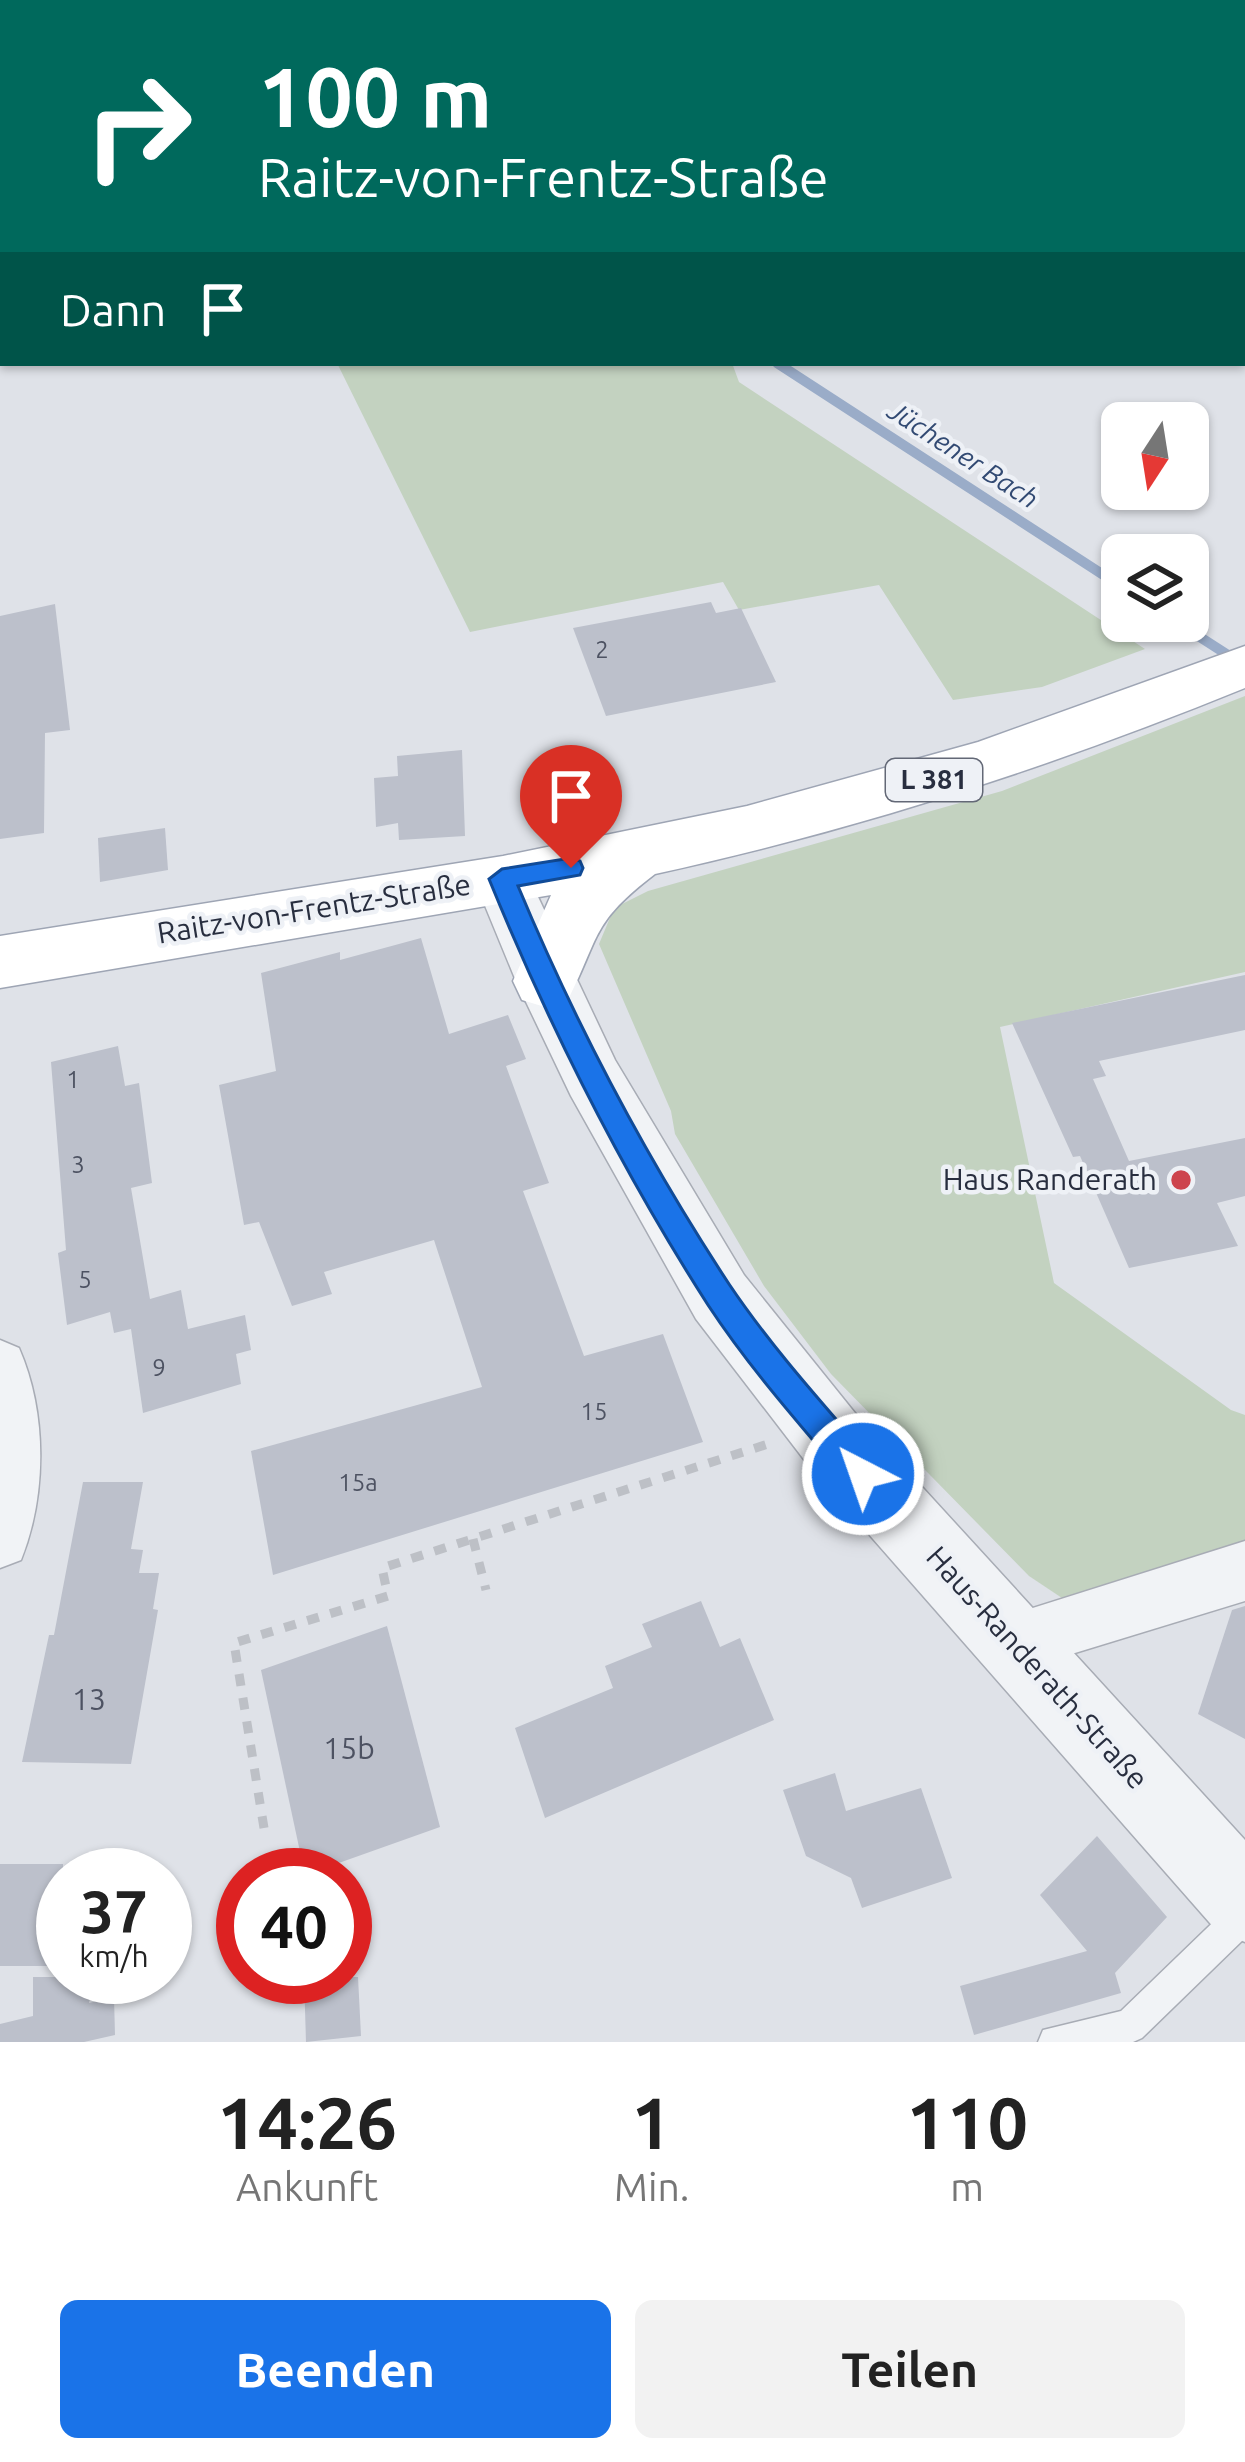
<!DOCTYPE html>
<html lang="de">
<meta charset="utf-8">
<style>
:root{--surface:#fff;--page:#f2f2f2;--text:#222;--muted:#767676;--accent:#1a73e8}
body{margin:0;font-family:Ubuntu,sans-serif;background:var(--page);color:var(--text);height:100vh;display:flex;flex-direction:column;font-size:45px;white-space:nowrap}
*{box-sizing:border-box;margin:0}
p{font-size:39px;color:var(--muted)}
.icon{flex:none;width:66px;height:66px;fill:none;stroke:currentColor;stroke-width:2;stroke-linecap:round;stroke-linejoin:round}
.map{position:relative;height:2042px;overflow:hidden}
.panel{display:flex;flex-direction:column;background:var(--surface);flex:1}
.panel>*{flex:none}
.guide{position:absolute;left:0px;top:0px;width:1245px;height:366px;box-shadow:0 3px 9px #0004;background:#00695c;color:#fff;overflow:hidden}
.needle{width:78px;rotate:192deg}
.buttons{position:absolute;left:1101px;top:402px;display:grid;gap:24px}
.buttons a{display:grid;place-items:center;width:108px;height:108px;border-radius:18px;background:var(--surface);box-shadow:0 3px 9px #0004;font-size:60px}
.speed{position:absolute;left:36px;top:1848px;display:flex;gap:24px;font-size:60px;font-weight:700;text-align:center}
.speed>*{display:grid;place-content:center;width:156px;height:156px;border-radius:50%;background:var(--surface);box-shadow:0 3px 9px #0004;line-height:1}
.speed small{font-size:30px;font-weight:400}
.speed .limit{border:18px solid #d22;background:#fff;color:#111}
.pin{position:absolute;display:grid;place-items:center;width:102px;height:102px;color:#fff;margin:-123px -51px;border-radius:50% 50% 50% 0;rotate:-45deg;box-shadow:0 0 12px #0007}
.pin .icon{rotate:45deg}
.me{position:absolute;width:132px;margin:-66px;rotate:319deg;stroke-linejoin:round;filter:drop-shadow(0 0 9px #0008)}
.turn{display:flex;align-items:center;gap:42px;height:252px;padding:0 60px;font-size:54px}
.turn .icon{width:156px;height:156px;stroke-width:2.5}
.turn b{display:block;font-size:84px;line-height:102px}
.then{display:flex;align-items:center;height:114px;padding:0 60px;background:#0003;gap:24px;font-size:45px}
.eta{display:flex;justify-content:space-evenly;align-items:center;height:204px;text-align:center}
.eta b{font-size:72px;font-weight:700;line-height:84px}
.primary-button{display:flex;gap:24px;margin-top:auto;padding:24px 60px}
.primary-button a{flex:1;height:138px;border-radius:18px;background:var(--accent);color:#fff;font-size:48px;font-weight:700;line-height:138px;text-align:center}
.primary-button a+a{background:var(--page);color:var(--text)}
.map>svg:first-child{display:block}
.green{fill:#c3d2c0}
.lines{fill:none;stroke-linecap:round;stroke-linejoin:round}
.stream{stroke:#9aacc8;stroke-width:10}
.building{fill:#bcc0cb}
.service-casing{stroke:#a8acb5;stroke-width:3}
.minor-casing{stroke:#a8acb5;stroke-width:3}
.tertiary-casing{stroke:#a8acb5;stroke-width:3}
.primary-casing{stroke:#9ea5b4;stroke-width:3}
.path{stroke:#bdc0c6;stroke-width:9;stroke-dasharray:12 12;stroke-linecap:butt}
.service{fill:#f1f3f6;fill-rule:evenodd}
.minor{fill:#f1f3f6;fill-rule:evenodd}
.tertiary{fill:#f1f3f6;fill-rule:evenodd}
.primary{fill:#fff;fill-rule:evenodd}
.route{fill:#1a73e8;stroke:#114b97;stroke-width:3}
.poi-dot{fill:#cd444d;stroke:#eef1f6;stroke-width:4.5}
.labels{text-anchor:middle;stroke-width:9;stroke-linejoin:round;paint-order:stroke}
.number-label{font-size:24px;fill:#4d5262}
.far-water-label{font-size:27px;font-style:italic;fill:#324a73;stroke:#eef1f6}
.shield{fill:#eef1f6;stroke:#636876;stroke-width:3}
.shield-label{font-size:27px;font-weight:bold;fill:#282e3f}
.street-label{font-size:30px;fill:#282e3f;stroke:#eef1f6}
.poi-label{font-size:30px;fill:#282e3f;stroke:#eef1f6;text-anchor:end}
.near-number-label{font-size:30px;fill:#4d5262}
</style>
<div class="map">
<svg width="1245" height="2042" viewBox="0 0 1245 2042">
<rect width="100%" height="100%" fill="#dfe2e8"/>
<g class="green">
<polygon points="337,363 732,363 739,382 1145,649 1042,687 953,700 879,585 739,610 723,582 470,632"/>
<polygon points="1245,696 1245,972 1000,1027 1054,1283 1231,1410 1245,1415 1245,1558 1077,1608 1029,1576 831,1374 764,1286 675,1134 671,1111 599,944 614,908 648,891 1002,791"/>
</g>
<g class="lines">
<g class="stream">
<polyline points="777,363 1122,587"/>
<polyline points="1175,621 1245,666"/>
</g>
</g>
<g class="building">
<polygon points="711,602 716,613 741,608 776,682 606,716 573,628"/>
<polygon points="55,604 70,730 45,733 44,833 0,839 0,616"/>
<polygon points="462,750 465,836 399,840 398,823 376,827 374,778 398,776 397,756"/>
<polygon points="165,828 168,870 100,882 98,838"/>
<polygon points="421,938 449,1034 508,1015 526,1059 506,1066 549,1183 523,1191 584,1356 663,1334 703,1442 273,1575 251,1451 482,1387 434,1240 324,1272 332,1294 292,1306 259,1222 244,1225 219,1085 276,1071 261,973 340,952 340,960"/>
<polygon points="1245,975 1245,1030 1099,1061 1106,1076 1093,1079 1129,1161 1245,1138 1245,1196 1217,1203 1238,1246 1129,1268 1080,1156 1073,1157 1012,1023"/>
<polygon points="118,1046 125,1086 139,1083 152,1183 131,1188 150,1299 181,1290 188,1329 245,1315 251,1350 236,1354 241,1384 143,1413 131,1329 114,1333 110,1312 67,1325 58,1253 66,1250 51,1062"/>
<polygon points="83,1482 143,1482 131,1549 143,1550 139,1573 159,1573 153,1609 158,1610 131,1764 22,1762 49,1635 54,1635"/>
<polygon points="701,1601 720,1647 740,1638 774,1720 545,1818 515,1728 613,1688 605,1666 652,1647 642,1624"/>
<polygon points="1245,1606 1245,1739 1198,1714 1232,1610"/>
<polygon points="387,1626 440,1827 305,1875 261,1670"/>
<polygon points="835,1773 846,1811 921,1788 952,1878 862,1908 851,1878 806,1856 783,1790"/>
<polygon points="1097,1836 1167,1917 1115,1973 1121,1993 974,2035 960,1986 1087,1951 1040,1895"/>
<rect x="0" y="1864" width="63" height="102"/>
<polygon points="33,1977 94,1977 89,2003 114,1997 115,2035 84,2042 0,2042 0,2024 33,2016"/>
<polygon points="304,1977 358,1977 361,2036 306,2042"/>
</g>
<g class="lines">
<defs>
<g id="service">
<rect x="0" y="136" width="3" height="10"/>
<polygon points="1245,1898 1245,1938 1142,2038 1133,2042 1038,2042 1043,2030 1121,2011 1233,1903"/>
</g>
<g id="minor">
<path d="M 0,1340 L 19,1348 C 47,1412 47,1495 21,1560 L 0,1568 Z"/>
<polygon points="1245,1541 1245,1601 1016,1671 995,1662 986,1641 995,1620"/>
</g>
<polygon id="tertiary" points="502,857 522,863 615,1060 744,1275 859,1418 1245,1840 1245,1942 1216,1930 809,1466 696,1319 571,1096 516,981 474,879 482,863"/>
<path id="primary" d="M 1245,646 L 1245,688 C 1054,766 857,830 655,874 C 591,923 601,934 568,1000 L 545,1007 L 522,1000 L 513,981 L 551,895 L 0,988 L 0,936 L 503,856 L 747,806 L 978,742 Z"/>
</defs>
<use href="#service" class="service-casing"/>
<use href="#minor" class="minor-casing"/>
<use href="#tertiary" class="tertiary-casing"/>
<use href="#primary" class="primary-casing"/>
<g class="path">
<polyline points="473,1539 486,1590"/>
<polyline points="264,1828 234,1643 388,1596 382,1568 768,1444"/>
</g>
<use href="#service" class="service"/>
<use href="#minor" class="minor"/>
<use href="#tertiary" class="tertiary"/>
<use href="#primary" class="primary"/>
</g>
<path class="route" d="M 571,858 L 580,861 L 583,868 L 580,875 L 518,886 C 576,1025 647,1159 729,1284 C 772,1348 824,1405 874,1463 L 879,1474 L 874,1485 L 863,1490 L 851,1485 C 802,1427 750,1369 708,1305 C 622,1171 549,1026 489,879 L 502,869 Z"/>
<circle class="poi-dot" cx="1181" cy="1180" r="12"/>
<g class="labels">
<g class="number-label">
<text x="602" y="658">2</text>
<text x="73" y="1088">1</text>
<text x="78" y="1173">3</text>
<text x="85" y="1288">5</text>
<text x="159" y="1376">9</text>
<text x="594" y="1420">15</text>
<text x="358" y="1491">15a</text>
</g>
<g class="far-water-label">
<text transform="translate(963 455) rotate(33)" y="9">Jüchener Bach</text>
</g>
<rect class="shield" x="886" y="759" width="96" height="42" rx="9"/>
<g class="shield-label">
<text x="934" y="789">L 381</text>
</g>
<g class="street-label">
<text transform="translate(314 909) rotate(-9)" y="10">Raitz-von-Frentz-Straße</text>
<text transform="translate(1037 1668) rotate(48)" y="10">Haus-Randerath-Straße</text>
</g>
<g class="poi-label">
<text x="1157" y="1190">Haus Randerath</text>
</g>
<g class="near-number-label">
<text x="89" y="1710">13</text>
<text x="349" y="1759">15b</text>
</g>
</g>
</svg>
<div class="buttons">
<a><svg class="needle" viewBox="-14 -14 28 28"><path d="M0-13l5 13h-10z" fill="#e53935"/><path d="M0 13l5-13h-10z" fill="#767676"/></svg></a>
<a><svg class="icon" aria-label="layers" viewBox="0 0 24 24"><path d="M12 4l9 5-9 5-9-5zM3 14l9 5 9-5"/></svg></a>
</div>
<div class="speed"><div>37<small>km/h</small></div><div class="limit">40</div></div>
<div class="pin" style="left:571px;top:868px;background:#d93025"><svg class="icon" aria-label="arrive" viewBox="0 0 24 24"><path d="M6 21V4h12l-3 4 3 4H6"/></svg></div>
<svg class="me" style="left:863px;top:1474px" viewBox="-20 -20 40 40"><circle r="17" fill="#1a73e8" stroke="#fff" stroke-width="3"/><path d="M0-11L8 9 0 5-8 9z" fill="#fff"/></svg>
<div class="guide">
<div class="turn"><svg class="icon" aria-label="right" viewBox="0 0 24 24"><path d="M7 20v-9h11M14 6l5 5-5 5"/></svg><div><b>100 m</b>Raitz-von-Frentz-Straße</div></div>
<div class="then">Dann<svg class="icon" aria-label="arrive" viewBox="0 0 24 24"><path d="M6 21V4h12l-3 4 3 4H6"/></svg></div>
</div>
</div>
<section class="panel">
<div class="eta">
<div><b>14:26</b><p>Ankunft</p></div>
<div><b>1</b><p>Min.</p></div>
<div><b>110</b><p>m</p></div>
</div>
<div class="primary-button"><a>Beenden</a><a>Teilen</a></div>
</section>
